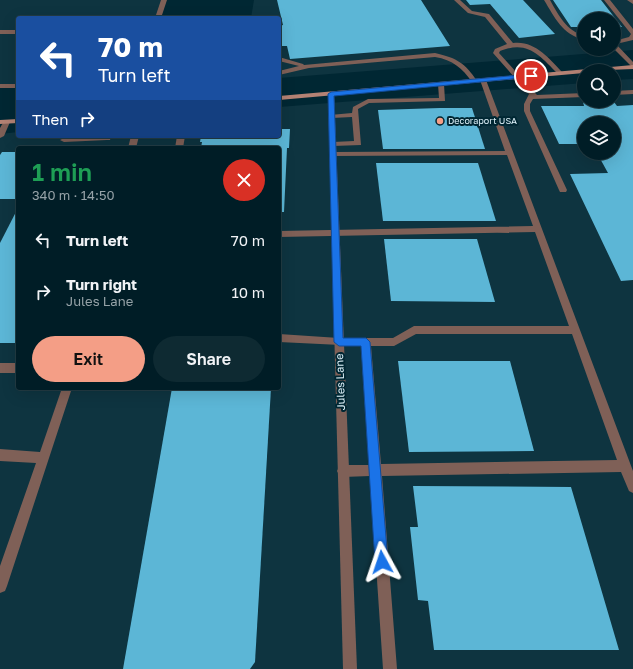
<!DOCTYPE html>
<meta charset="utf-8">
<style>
:root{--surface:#001d26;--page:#0e2a32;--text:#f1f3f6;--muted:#95a2a7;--line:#223b43;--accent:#f49e86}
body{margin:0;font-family:"Golos Text",sans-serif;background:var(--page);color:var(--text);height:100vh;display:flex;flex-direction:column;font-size:15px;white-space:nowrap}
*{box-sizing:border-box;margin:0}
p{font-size:13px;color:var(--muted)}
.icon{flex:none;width:22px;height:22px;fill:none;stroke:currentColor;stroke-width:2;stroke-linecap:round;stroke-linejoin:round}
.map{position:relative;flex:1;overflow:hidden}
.panel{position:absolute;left:16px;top:146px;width:265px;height:244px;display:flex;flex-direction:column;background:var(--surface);border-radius:4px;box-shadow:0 4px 16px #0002,0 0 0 1px var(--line)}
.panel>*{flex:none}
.top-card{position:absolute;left:16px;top:16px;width:265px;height:122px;border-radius:4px;box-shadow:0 4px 16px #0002,0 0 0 1px var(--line);background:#1a4fa0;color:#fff;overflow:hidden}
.controls{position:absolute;left:577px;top:12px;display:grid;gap:8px}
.controls a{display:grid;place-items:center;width:44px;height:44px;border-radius:50%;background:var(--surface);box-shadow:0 4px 16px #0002,0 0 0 1px var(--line);font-size:20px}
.pin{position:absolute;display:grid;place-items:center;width:34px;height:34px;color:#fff;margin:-17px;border:2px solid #fff;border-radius:50%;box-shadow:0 1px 4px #0007}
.me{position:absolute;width:44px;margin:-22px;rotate:355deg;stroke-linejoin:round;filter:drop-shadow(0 0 3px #0008)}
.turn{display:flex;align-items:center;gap:14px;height:84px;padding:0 16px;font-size:18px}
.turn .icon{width:52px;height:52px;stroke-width:2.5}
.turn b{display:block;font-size:28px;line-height:34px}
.then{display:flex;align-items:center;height:38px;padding:0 16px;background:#0003;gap:8px;font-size:15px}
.round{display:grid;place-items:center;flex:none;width:42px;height:42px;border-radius:21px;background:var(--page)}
.overview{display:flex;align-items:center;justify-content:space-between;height:68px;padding:0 16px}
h1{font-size:24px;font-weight:600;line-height:30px;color:#1e9e55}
.primary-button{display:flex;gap:8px;margin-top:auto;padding:8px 16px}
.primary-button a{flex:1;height:46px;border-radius:24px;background:var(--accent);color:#111;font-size:16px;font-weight:600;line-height:46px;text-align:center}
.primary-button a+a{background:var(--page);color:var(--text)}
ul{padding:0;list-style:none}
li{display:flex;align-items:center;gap:12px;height:52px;padding:0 16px}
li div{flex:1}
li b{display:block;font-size:15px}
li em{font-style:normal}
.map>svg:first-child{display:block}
.built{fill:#0e3440;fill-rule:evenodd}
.building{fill:#5cb6d6}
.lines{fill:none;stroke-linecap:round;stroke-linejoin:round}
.lane{fill:#7f6057;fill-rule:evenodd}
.street{fill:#7f6057;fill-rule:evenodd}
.secondary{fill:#b48274;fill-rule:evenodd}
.route{fill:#1a73e8;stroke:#114b97}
.poi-dot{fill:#f49e86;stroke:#002733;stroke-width:1.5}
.labels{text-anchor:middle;stroke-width:4;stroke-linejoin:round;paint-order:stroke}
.far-poi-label{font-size:9px;fill:#ddf1f9;stroke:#002733;text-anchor:start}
.street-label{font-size:11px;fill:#ddf1f9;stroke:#002733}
</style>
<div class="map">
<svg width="633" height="669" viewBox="0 0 633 669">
<rect width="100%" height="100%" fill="#002733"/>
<g class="built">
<polygon points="0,0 166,0 160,18 18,18 18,88 0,88"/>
<path d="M 254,0 L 633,0 L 633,50 L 279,78 L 279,18 L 251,18 ZM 584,19 L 614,19 L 614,49 L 584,49 Z"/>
<path d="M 633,79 L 633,669 L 0,669 L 0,134 L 18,132 L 18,136 L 279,136 L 279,107 L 584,83 L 584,101 L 614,101 L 614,80 ZM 584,123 L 614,123 L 614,153 L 584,153 ZM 18,148 L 279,148 L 279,388 L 18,388 Z"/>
</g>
<g class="building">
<polygon points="277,0 421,0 450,46 290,59 287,46 281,46 279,41 279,26 283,25"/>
<polygon points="466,0 523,0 555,34 519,38 490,4 470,5"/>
<polygon points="553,0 601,0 622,27 614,27 614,19 584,19 584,27 571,27"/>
<polygon points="585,101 606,101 614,102 617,106 633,105 633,280 621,281 570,174 608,173 597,153 614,153 614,123 584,123 584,144 559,144 541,106 584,106 583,102"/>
<polygon points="440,108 472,108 485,149 383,149 378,110"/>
<polygon points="279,129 290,129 289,148 287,148 284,212 279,212 279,148 201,148 202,142 200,142 201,136 279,136"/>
<polygon points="2,152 18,152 18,199 0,199 0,155"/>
<polygon points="376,163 478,163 496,221 383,221"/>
<polygon points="18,208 18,343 0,343 0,243"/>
<polygon points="384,239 477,239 495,302 391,301"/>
<polygon points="398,361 510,361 534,451 409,452"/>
<polygon points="172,388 271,388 255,662 250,669 123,669"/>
<polygon points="413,486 571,487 619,650 434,650 428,601 418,600 410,527 418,527"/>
</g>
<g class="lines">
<g class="lane">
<polygon points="161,0 167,0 161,18 155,18"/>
<path d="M 454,0 L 460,0 L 472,11 L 489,14 L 513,43 C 534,40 549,58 562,72 L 562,74 L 558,74 C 539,55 528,40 500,51 L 499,53 L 537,95 L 584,93 L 584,97 L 533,99 L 530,104 L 530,111 L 567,190 L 566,192 L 560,192 L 559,190 L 524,111 L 524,104 L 529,94 L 493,53 L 495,49 L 507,44 L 485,17 L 468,13 Z"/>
<path d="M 544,0 L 550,0 C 559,16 566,30 584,36 L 584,40 C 562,34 555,18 544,0 Z"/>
<polygon points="604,0 610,0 633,29 633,40 616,44 633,62 633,68 614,49 614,41 629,37 631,34"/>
<polygon points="627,0 633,0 633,4"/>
<rect x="0" y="30" width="18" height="4"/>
<path d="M 435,53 C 457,58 465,63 477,81 L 472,82 C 462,68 453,60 435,57 L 309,68 L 279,75 L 279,71 L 299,66 L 279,61 L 279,57 L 303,64 L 304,65 Z"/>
<path d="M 483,78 L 486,80 L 633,471 L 633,493 L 629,491 L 621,472 L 382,476 L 397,669 L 383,669 L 370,476 L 343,477 L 339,475 L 337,471 L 339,467 L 343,465 L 369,465 L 361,346 L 279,342 L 279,334 L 339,338 L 393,338 L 414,326 L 569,326 L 535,232 L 279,237 L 279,231 L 533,226 L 507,155 L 333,156 L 329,154 L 333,152 L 505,151 L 480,80 ZM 416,334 L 572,334 L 617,460 L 381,464 L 371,346 L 394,346 Z"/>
<polygon points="441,82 444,84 445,101 369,103 358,109 361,145 333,146 329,144 333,142 354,141 352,117 332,118 330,117 330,115 352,113 353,107 368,99 439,98 438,84"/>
<rect x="0" y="84" width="18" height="4"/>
<polygon points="633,90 633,94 614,95 614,91"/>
<polygon points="4,121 10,122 4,136 0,138 0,128"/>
<polygon points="111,136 110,140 107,140 64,142 60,140 64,138"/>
<polygon points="131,136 139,136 136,148 128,148"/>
<polygon points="177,136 185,136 183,148 175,148"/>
<rect x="0" y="363" width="18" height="10"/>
<polygon points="62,388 72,388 7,586 5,591 0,593 0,566 36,463 0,461 0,449 40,452"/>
</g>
<polygon class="street" points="331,92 334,94 357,669 343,669 328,94"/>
<g class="secondary">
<polygon points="633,65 633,69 584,71 584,73 279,100 279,96"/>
<polygon points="18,119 18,123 0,124 0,120"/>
</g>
</g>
<polygon class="route" points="531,74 533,77 334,96 343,338 366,338 370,342 388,562 386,566 382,568 377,566 375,562 361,346 339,346 334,342 328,94 331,92"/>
<circle class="poi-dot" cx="440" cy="121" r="4"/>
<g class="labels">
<g class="far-poi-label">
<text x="448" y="124">Decoraport USA</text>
</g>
<g class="street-label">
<text transform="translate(340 382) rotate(-92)" y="4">Jules Lane</text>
</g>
</g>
</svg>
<div class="controls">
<a><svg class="icon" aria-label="sound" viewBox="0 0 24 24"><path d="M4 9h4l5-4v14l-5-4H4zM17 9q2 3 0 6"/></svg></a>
<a><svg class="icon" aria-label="search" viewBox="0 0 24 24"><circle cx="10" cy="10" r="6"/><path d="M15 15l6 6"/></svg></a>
<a><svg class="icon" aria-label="layers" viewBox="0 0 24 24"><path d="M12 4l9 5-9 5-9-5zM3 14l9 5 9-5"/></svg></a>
</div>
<div class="pin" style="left:531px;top:76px;background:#d93025"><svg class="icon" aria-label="arrive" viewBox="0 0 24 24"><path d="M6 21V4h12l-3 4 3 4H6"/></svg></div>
<svg class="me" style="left:382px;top:562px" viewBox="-20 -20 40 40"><path d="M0-17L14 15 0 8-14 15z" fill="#1a73e8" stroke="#fff" stroke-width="4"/></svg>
<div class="top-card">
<div class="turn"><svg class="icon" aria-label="left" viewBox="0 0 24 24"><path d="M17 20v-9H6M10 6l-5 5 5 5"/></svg><div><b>70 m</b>Turn left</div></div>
<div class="then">Then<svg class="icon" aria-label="right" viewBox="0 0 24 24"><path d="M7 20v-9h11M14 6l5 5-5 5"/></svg></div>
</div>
<section class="panel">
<div class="overview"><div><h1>1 min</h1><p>340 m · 14:50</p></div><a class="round" style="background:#d93025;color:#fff"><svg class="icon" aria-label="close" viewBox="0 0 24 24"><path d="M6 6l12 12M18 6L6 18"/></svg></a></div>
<ul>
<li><svg class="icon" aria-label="left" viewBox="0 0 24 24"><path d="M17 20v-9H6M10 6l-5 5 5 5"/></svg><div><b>Turn left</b></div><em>70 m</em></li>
<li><svg class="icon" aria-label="right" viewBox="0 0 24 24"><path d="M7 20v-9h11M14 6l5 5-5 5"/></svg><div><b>Turn right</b><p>Jules Lane</p></div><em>10 m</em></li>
</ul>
<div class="primary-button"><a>Exit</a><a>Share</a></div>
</section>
</div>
